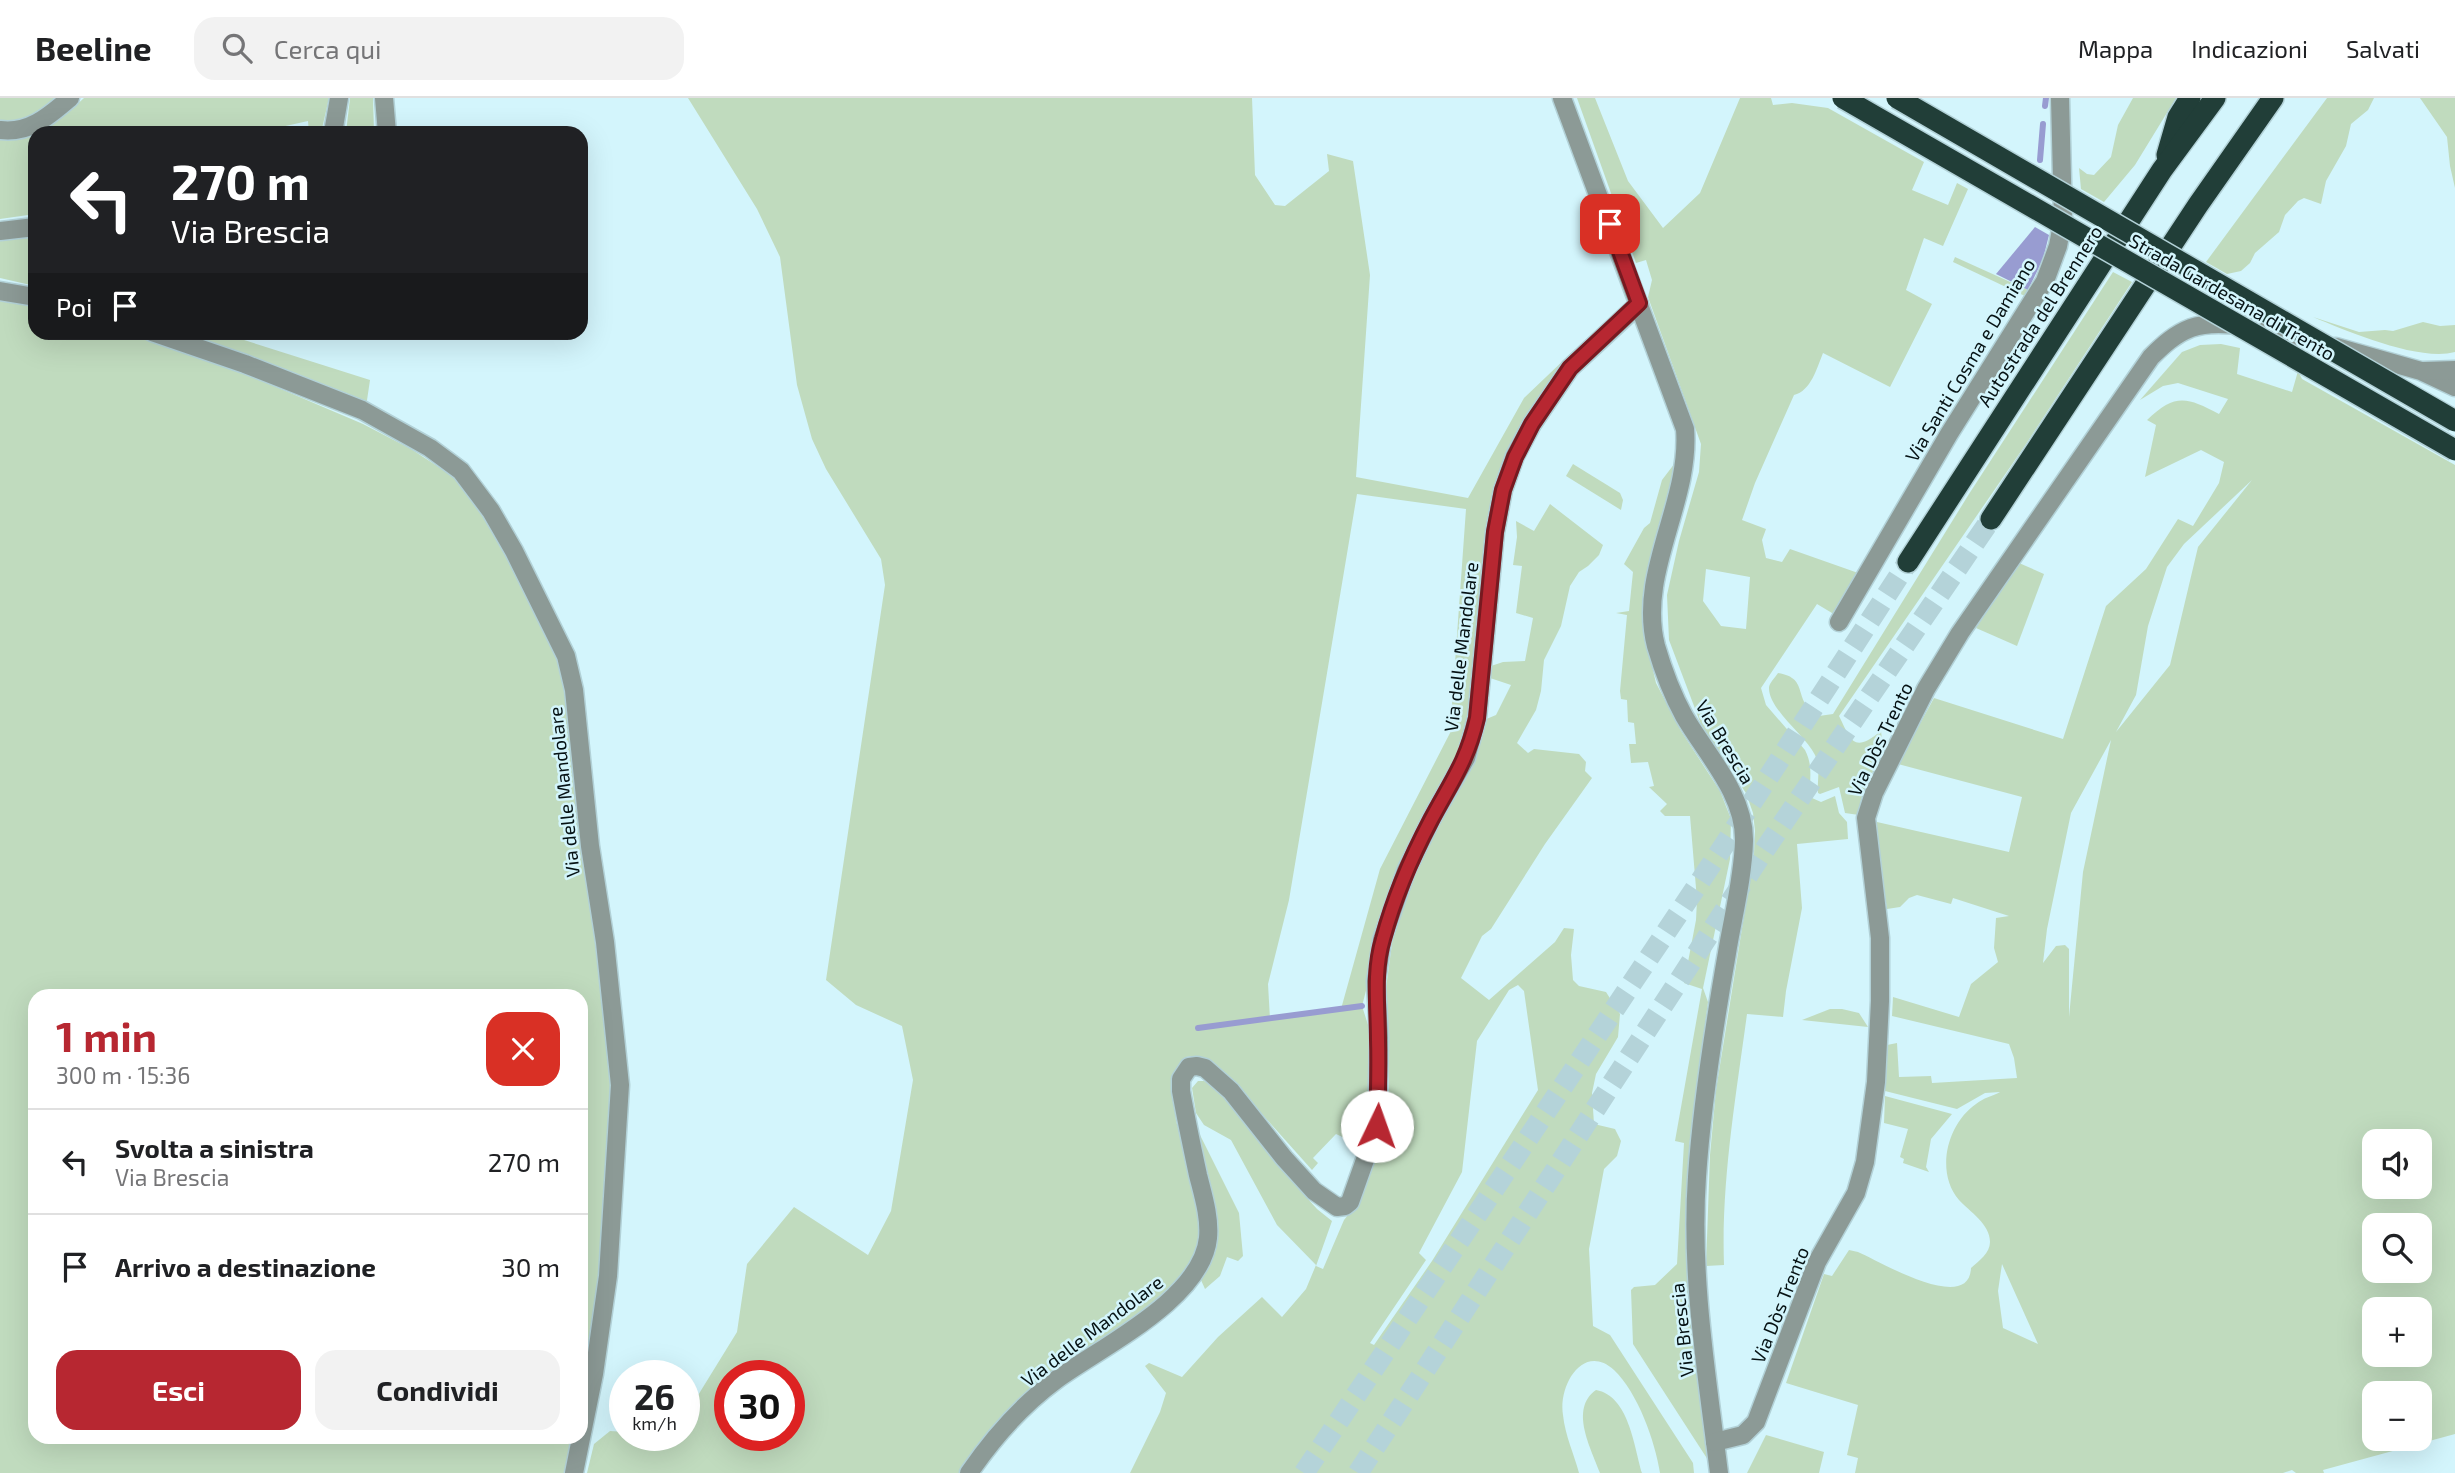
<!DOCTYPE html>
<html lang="it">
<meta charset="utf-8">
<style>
:root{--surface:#fff;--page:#f2f2f2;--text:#202124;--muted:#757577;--line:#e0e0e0;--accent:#b72731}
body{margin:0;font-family:"Exo 2",sans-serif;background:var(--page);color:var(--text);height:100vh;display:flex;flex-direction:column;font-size:26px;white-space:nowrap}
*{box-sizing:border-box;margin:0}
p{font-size:23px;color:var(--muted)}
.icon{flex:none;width:38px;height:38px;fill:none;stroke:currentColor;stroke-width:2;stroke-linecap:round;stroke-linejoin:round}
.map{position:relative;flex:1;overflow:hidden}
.details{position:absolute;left:28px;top:891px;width:560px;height:455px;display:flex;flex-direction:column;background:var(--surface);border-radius:21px;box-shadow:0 7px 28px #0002}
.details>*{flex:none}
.top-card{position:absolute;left:28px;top:28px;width:560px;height:214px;border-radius:21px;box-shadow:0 7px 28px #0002;background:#202124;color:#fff;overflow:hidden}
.fabs{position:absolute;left:2362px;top:1031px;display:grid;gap:14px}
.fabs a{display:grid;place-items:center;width:70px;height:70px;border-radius:14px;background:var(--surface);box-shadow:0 7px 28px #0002;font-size:35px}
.speed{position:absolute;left:609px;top:1262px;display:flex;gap:14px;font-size:35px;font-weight:700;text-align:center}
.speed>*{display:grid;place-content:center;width:91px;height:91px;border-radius:50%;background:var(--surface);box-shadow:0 7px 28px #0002;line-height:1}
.speed small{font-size:18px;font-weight:400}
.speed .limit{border:10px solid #d22;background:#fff;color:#111}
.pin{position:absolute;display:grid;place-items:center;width:60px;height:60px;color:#fff;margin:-30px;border-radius:14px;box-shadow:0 4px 10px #0006}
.me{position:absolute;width:77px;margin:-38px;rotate:3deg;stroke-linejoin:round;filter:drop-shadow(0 0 5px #0008)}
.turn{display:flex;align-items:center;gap:24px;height:147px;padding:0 28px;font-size:32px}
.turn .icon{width:91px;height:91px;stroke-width:2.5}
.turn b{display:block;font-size:49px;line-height:60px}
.then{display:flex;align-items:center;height:66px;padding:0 28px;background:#0003;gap:14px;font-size:26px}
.round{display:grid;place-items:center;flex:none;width:74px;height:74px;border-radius:21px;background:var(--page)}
.summary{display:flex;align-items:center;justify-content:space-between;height:119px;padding:0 28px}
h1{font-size:42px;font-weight:700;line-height:52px;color:var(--accent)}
.cta{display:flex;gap:14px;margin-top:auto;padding:14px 28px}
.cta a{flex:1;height:80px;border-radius:21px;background:var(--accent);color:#fff;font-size:28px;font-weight:700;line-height:80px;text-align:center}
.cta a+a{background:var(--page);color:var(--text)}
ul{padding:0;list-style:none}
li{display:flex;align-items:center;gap:21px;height:105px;padding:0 28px;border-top:2px solid var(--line)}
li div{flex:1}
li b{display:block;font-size:26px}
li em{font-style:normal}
header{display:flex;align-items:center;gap:42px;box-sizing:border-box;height:98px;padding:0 35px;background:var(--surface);border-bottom:2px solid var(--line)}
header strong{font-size:33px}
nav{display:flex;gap:38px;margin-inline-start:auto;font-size:24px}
.search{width:490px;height:63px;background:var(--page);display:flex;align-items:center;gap:18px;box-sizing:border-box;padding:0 24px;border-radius:21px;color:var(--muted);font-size:26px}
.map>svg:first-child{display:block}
.green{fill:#c0dbbe;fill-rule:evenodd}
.water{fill:#989cd1}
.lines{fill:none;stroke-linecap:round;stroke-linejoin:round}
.stream{stroke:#989cd1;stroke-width:6}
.highway-tunnel{stroke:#b4d3d9;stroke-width:21;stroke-dasharray:21 10;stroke-linecap:butt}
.minor-casing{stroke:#b2d1d7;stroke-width:21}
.highway-casing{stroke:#b2d1d7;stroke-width:24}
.minor{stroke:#8c9a96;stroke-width:18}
.highway{stroke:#213e38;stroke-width:21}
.highway-bridge-casing{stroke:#b2d1d7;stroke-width:24;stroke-linecap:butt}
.highway-bridge{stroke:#213e38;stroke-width:21}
.route-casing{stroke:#771920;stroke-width:18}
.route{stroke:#b72731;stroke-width:12}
.labels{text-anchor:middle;stroke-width:5;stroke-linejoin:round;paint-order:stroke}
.street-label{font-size:19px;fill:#061214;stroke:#d3f5fc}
</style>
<header>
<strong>Beeline</strong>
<div class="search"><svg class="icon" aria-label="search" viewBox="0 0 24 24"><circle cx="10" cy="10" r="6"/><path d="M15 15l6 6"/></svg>Cerca qui</div>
<nav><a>Mappa</a><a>Indicazioni</a><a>Salvati</a></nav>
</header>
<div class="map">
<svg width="2455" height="1375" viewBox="0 0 2455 1375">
<rect width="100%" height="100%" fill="#d3f5fc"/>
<g class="green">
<path d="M 0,0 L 54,0 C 38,15 23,26 0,23 Z"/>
<path d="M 84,0 L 329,0 L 321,35 L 309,35 L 308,23 L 254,35 L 35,35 L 35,116 L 0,121 L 0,40 C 31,47 62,20 84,0 Z"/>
<polygon points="350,0 373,0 374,35 346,35"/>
<path d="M 688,0 L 1252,0 L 1255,77 L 1275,107 L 1285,108 L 1329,73 L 1327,56 L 1353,63 L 1370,177 L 1356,379 L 1468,400 L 1524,300 L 1568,258 L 1583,247 L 1513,352 L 1467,635 L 1368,885 L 1362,908 L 1369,930 L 1373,967 L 1366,1050 L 1336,1036 L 1313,1060 L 1318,1065 L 1312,1072 L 1228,978 L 1203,960 L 1193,958 L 1186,959 L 1177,972 L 1174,997 L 1176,1023 L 1188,1061 L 1203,1141 L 1180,1187 L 1109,1240 L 964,1375 L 587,1375 L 594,1346 L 610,1333 L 625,1334 L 625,1337 L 651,1337 L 670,1342 L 673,1337 L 684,1337 L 684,1320 L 737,1234 L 747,1166 L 794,1109 L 868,1157 L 891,1113 L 913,982 L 902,928 L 856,907 L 826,882 L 885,487 L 881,461 L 826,371 L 812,341 L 797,287 L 780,159 L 757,111 ZM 1357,396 L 1466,411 L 1450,635 L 1380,771 L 1341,911 L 1270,921 L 1268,886 L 1289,802 ZM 730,1278 L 789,1278 L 789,1337 L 730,1337 Z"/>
<path d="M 1577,0 L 1595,0 L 1628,83 L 1663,130 L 1700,95 L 1740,0 L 1771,0 L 1773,7 L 1792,5 L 1828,10 L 1924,64 L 1912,92 L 1948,107 L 1957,85 L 1968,91 L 1943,148 L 1924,140 L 1906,192 L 1932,206 L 1890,289 L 1823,255 C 1817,270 1811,293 1794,297 L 1755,385 L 1742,422 L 1766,431 L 1762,442 L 1766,460 L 1782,464 L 1790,451 L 1861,476 L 1837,518 L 1817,506 L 1761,590 L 1766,607 L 1805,652 C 1815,671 1807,686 1812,700 L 1821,704 L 1835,698 L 1839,715 L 1847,724 L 1848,741 L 1797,746 L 1802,810 L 1786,893 L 1783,919 L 1747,916 C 1736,998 1721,1084 1724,1167 L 1706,1168 L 1710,1057 L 1716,992 L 1754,756 L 1755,733 L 1753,715 L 1746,695 L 1705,637 L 1669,542 L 1667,497 L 1679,443 L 1699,374 L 1701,346 L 1648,199 L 1652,182 L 1646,162 L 1636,165 ZM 1706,471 L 1750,479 L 1746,531 L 1721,528 L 1703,503 Z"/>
<polygon points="2133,0 2176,0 2135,67 2104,104 2081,91 2079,70 2087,76 2094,77 2111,59 2118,27"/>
<polygon points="2327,0 2374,0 2368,12 2351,26 2346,48 2326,83 2321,106 2304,100 2298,103 2285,117 2279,134 2255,155 2250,165 2241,173 2227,176 2206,164"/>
<polygon points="2420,0 2455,0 2455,90 2450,68 2447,39"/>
<polygon points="35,140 35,188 0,180 0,141"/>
<polygon points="1955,159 2028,192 2025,198 1953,164"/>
<path d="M 2113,174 L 2132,184 L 2026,346 L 1839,618 C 1851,642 1853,656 1881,633 L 1883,650 L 1861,701 L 1859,717 L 1845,715 L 1839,689 L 1820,696 L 1818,695 C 1817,681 1821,670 1815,657 C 1805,637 1768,611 1769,589 C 1770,584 1775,580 1778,575 C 1811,580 1791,604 1819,618 L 1833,616 L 1969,396 Z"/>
<polygon points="0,202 35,208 35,234 131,235 222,266 363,326 411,351 454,379 483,419 514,473 561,567 611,976 603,1145 581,1304 581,898 35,898 35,1339 574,1339 565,1375 0,1375"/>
<path d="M 2313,219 L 2359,234 L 2385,232 L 2393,233 L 2423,224 L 2440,228 L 2455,227 L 2455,254 C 2419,264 2347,233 2313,219 Z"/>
<polygon points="168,235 222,235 370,282 366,309"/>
<path d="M 2221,246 L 2240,250 L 2237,276 L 2292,294 L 2298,273 L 2302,281 L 2455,367 L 2455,1336 L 2323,1372 L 2324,1375 L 2296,1375 L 2292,1372 L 2283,1375 L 1855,1375 L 1858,1360 L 1847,1357 L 1858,1307 L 1786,1285 L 1824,1176 L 1832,1178 L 1849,1152 L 1858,1154 C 1879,1163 1969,1217 1971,1170 C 1979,1163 1990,1155 1990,1144 C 1990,1126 1970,1114 1959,1102 C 1935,1074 1947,1026 1976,1006 C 1983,1000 1993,998 2000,994 L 1985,995 L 1957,1011 L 1885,993 L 1887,947 L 1897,945 L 1899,979 L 1931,978 L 1932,985 L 2017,980 L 2014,960 L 2009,946 L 1892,918 L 1893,899 L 1959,919 L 1971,886 L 1998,864 L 1994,850 L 1996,820 L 2009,818 L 1953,800 L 1951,806 L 1917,797 L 1909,800 L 1900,809 L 1887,811 L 1876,739 L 1877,724 L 2009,754 L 2022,699 L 1898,666 L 1934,600 L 2063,641 L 2106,508 L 2146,471 L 2178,421 L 2193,428 L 2219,385 L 2224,364 L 2201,352 L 2145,379 L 2156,327 L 2147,322 C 2175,295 2187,299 2219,316 L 2228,301 L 2178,285 L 2163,288 L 2140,302 L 2182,254 L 2200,247 ZM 2252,382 L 2198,449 L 2170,567 L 2116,634 L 2136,597 L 2148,528 L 2167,469 L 2184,446 ZM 2111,642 L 2083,774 L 2069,919 L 2069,851 L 2065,847 L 2056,848 L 2043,865 L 2047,831 L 2071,715 ZM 2375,1043 L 2420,1043 L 2420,1088 L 2375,1088 ZM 2375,1127 L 2420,1127 L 2420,1172 L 2375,1172 ZM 2002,1166 L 2038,1246 L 2003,1230 L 1998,1193 ZM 2375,1211 L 2420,1211 L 2420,1256 L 2375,1256 ZM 2375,1295 L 2420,1295 L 2420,1340 L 2375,1340 Z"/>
<polygon points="1678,361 1646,486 1643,505 1643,530 1656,585 1681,633 1720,693 1731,721 1730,761 1703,890 1708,904 1689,1049 1688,1199 1708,1362 1633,1246 1631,1192 1634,1189 1655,1187 1677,1166 1684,1045 1675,1043 1702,891 1684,885 1696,822 1697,802 1690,718 1665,718 1660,713 1667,706 1649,689 1654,688 1648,664 1631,665 1629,646 1636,646 1634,625 1628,624 1627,602 1621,601 1620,593 1627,517 1616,515 1629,513 1633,474 1624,466 1644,430 1650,425 1662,382"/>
<polygon points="1573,366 1620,395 1623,402 1621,412 1566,378"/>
<path d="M 1550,406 L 1603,447 L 1599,457 L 1588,468 L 1579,474 L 1570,488 L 1561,528 L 1544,562 L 1541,593 L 1536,612 L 1517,645 L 1528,655 L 1534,651 L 1579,656 L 1586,664 L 1585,673 L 1592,680 L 1545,746 L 1491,831 L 1482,838 L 1461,880 L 1489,902 L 1555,844 L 1564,830 L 1574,831 L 1571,857 L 1573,882 L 1579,888 L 1606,894 L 1620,916 L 1618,939 L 1596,976 L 1592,995 L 1594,1026 L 1615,1031 L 1621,1043 L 1617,1058 L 1604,1071 L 1589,1151 L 1593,1228 L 1610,1237 L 1693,1365 L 1694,1375 L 1660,1375 C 1655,1343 1638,1295 1614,1272 C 1583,1244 1558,1288 1563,1317 C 1565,1337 1574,1356 1579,1375 L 1130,1375 L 1160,1314 L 1166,1295 L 1145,1268 L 1149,1265 L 1182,1279 L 1218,1239 L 1262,1199 L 1282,1219 L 1306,1191 L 1316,1167 L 1277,1127 L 1231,1042 L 1204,1027 L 1196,1015 L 1192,990 L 1198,983 L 1204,983 L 1223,996 L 1290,1081 L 1317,1111 L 1332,1123 L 1316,1168 L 1323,1171 L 1344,1122 L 1360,1102 L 1382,1041 L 1386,1026 L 1389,990 L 1386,890 L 1394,831 L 1413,774 L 1456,693 L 1470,673 L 1484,622 L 1496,617 L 1511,587 L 1487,579 L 1488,569 L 1503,564 L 1525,563 L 1533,520 L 1516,515 L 1522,468 L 1513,467 L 1517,439 L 1516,423 L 1534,433 ZM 1518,887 L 1524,893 L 1538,992 L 1432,1163 L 1374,1247 L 1370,1245 L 1426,1162 L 1419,1155 L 1462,1074 L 1477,943 L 1509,892 Z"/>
<polygon points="2019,465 2044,476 2017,548 1976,530"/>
<polygon points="1830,911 1842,911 1859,915 1868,929 1802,922"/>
<polygon points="1885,998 1952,1016 1931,1041 1926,1069 1929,1074 1903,1065 1904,1061 1900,1059 1908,1031 1884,1025"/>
<path d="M 1194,1035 L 1199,1035 L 1239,1115 L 1243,1158 L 1238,1163 L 1227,1159 L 1220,1178 L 1205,1191 L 1201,1182 C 1208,1168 1216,1152 1217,1136 C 1218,1109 1201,1063 1194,1035 Z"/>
<path d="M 1596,1292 C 1629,1298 1634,1348 1642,1375 L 1600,1375 C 1591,1350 1569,1311 1596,1292 Z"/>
<polygon points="1766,1337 1824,1354 1819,1375 1747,1375"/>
</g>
<polygon class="water" points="2035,129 2049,137 2043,161 2028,192 1996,176"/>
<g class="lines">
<g class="stream">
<polyline points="2045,8 2046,0"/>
<polyline points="2040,62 2043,26"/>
<polyline points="1198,930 1362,908"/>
</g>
<g class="highway-tunnel">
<polyline points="1304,1375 1723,749 1908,464"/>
<polyline points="1358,1375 1759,760 1991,421"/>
</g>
<defs>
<g id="minor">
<polyline points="384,0 387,35"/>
<path d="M 1562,0 L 1685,331 C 1691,404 1637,475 1656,548 C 1663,572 1672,596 1684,618 C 1706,656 1745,696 1744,743 C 1743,780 1733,818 1727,855 C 1714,929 1702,1004 1697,1079 C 1690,1177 1707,1278 1719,1375"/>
<path d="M 0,32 C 29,36 49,18 70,0"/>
<polyline points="333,35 339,0"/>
<polyline points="0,133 35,129"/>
<polyline points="0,193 35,199"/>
<polyline points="152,234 245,266 362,312 430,350 461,373 491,413 514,453 566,558 574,592 590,748 605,844 620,987 608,1178 594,1276 574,1375"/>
<polyline points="2336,249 2421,273 2455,289"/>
<polyline points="2424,273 2455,272"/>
<polyline points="1839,524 1949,336 2045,183 2058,148 2063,121 2060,0"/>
<path d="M 1715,1344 L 1743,1337 L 1756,1324 L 1817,1164 L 1856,1095 L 1865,1064 L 1876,984 L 1880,903 L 1880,840 L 1866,720 L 1874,695 L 1926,591 L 1960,535 L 2151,259 C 2163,247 2175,236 2191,230 C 2221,219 2275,233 2306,241"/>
<path d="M 969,1375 C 993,1340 1022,1307 1056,1282 C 1101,1249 1202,1201 1208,1140 C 1210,1119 1203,1097 1198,1077 C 1192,1049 1186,1021 1181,993 L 1181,981 L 1189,969 L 1197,968 L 1205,970 L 1231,993 L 1284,1060 L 1314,1093 L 1337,1109 L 1345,1108 L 1350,1104 L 1377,1028 L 1379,940 L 1376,883 L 1382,842 L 1406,773 L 1432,720 L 1466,660 L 1477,620 L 1495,434 L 1503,392 L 1515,358 L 1532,326 L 1570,270 L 1639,206"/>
</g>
<g id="highway">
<polyline points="2167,57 2178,19 2190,0"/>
<polyline points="1991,421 2198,107 2273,0"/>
<polyline points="1908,464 2162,72 2215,0"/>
</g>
</defs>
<use href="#minor" class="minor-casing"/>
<use href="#highway" class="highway-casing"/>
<use href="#minor" class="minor"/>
<use href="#highway" class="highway"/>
<defs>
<g id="highway-bridge">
<polyline points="1843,0 2455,352"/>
<polyline points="1897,0 2455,323"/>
</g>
</defs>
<use href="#highway-bridge" class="highway-bridge-casing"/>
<use href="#highway-bridge" class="highway-bridge"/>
</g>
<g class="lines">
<defs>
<path id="route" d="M 1377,1028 C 1378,999 1379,971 1378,942 C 1378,908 1373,874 1383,841 C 1394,800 1411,760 1431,722 C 1451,684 1467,664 1477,620 L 1495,434 L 1503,392 L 1515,359 L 1532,326 L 1570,270 L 1639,205 L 1610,126"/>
</defs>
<use href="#route" class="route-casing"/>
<use href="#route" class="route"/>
</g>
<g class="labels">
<g class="street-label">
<text transform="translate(2232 199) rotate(30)" y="7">Strada Gardesana di Trento</text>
<text transform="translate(2040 218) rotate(-57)" y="7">Autostrada del Brennero</text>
<text transform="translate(1970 262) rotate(-59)" y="7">Via Santi Cosma e Damiano</text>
<text transform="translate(1461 549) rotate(-83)" y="7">Via delle Mandolare</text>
<text transform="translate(1880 641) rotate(-64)" y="7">Via Dòs Trento</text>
<text transform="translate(1725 644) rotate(59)" y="7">Via Brescia</text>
<text transform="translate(564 694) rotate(-96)" y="7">Via delle Mandolare</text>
<text transform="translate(1780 1207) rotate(-68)" y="7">Via Dòs Trento</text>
<text transform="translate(1682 1232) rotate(-96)" y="7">Via Brescia</text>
<text transform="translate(1092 1233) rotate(-37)" y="7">Via delle Mandolare</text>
</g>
</g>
</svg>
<div class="fabs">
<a><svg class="icon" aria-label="sound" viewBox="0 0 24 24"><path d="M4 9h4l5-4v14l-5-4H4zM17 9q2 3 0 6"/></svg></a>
<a><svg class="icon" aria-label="search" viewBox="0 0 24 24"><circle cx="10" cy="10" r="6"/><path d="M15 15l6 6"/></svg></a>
<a>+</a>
<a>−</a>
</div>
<div class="speed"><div>26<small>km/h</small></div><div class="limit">30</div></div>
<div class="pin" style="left:1610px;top:126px;background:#d93025"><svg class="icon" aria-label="arrive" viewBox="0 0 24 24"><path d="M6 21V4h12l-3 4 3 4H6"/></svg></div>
<svg class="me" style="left:1377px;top:1028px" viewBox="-20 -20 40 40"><circle r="19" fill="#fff"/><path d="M0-13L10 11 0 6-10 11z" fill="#b72731"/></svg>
<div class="top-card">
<div class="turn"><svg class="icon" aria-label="left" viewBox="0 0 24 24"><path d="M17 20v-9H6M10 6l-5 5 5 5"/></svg><div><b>270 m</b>Via Brescia</div></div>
<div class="then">Poi<svg class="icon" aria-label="arrive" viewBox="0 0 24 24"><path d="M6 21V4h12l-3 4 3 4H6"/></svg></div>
</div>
<section class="details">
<div class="summary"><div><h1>1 min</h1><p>300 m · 15:36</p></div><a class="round" style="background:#d93025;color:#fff"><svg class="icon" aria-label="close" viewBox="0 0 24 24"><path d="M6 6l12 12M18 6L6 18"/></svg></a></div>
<ul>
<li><svg class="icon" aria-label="left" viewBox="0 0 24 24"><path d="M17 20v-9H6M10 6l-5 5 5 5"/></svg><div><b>Svolta a sinistra</b><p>Via Brescia</p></div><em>270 m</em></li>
<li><svg class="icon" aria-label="arrive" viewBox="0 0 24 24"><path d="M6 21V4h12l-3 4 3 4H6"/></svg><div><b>Arrivo a destinazione</b></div><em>30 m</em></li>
</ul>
<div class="cta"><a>Esci</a><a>Condividi</a></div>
</section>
</div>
